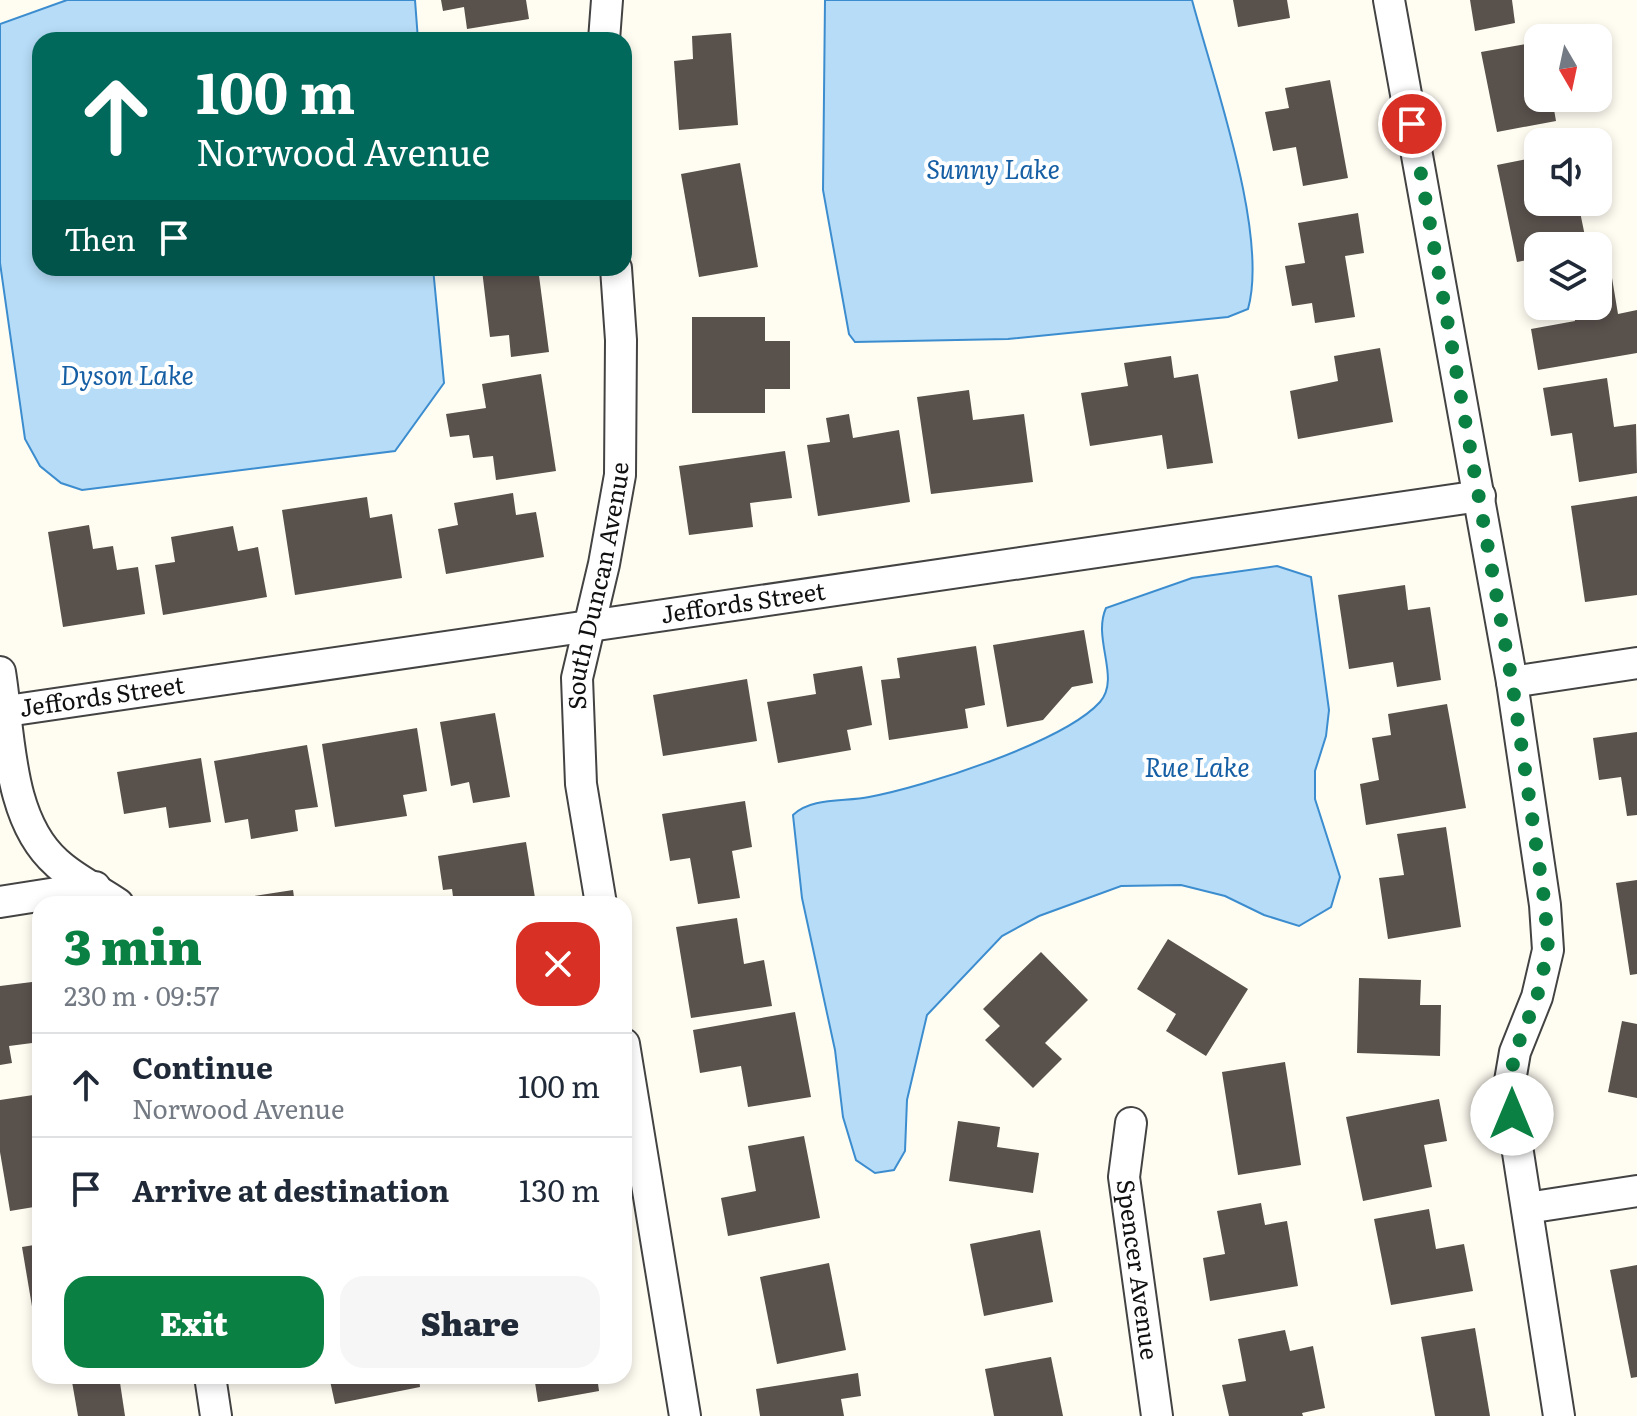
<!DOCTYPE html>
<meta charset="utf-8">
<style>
:root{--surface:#fff;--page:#f6f6f7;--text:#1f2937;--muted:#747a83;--line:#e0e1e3;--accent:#0b8043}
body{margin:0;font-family:Literata,serif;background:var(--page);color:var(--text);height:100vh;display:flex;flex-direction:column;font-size:30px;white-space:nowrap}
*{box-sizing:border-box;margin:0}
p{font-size:26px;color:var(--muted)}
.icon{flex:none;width:44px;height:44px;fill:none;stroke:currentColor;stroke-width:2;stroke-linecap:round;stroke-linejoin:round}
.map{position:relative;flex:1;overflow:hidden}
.side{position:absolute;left:32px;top:896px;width:600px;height:488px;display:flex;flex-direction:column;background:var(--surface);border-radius:24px;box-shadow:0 4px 12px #0003}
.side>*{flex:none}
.hud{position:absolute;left:32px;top:32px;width:600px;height:244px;border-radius:24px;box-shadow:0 4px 12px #0003;background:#00695c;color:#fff;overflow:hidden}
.needle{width:52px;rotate:171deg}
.controls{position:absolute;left:1524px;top:24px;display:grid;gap:16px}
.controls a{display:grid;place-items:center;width:88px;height:88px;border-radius:16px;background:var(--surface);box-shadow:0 4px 12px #0003;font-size:40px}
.pin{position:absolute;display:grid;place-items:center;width:68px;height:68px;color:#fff;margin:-34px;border:4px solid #fff;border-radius:50%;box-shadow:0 2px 8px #0007}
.me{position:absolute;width:88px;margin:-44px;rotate:0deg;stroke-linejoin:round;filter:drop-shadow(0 0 6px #0008)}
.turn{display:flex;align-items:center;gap:28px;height:168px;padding:0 32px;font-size:36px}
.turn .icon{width:104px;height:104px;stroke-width:2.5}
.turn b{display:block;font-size:56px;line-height:68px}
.then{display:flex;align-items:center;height:76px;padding:0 32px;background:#0003;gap:16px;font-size:30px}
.round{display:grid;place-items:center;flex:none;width:84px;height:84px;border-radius:24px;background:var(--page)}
.headline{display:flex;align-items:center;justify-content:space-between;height:136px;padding:0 32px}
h1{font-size:48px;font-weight:800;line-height:60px;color:var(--accent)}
.cta{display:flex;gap:16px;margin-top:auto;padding:16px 32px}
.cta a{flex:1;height:92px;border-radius:24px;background:var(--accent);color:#fff;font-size:32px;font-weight:800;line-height:92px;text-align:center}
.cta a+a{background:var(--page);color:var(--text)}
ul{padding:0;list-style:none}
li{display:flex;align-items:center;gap:24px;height:104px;padding:0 32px;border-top:2px solid var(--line)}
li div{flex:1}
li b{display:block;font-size:30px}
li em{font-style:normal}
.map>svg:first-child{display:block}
.water{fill:#b6dcf7;stroke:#3c8dcf;stroke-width:2}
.building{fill:#59514c}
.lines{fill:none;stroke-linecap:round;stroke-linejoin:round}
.minor-casing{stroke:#434343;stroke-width:34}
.minor{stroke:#fff;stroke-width:30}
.route{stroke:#0b8043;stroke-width:14;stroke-dasharray:0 25.2}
.labels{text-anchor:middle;stroke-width:8;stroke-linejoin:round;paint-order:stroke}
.street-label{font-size:24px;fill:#101010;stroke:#fff}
.water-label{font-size:26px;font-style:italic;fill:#165fa5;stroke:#fff}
</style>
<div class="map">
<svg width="1637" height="1416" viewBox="0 0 1637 1416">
<rect width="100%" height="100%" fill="#fffdf2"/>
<g class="water">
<polygon points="67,0 415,0 418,40 40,40 40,268 433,268 444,383 395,451 82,490 61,483 40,466 25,439 0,263 0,24"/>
<path d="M 825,0 L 1192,0 C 1213,79 1269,234 1248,309 L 1228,317 L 1008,339 L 855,342 L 849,334 L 823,190 Z"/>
<path d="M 1277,566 L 1311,577 L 1329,710 L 1326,736 L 1315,771 L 1315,799 L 1340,877 L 1331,907 L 1299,926 L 1264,915 L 1225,896 L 1181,885 L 1121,886 L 1039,916 L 1002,936 L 927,1015 L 907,1100 L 905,1151 L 894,1170 L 875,1173 L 856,1160 L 843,1117 L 835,1050 L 802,898 L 793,815 C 811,797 845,802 869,797 C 924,787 1064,742 1100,702 C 1121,678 1092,639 1106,608 L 1192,578 Z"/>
</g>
<g class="building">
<polygon points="441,0 526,0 529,19 467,29 464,7 443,11"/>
<polygon points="1233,0 1287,0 1290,18 1238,27"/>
<polygon points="1470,0 1512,0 1515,23 1475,31"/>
<polygon points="731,33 738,125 679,130 674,61 693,59 692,36"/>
<polygon points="1538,42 1538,98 1552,98 1556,121 1497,132 1481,52"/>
<polygon points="1330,80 1348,178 1303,186 1296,147 1273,151 1265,112 1289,108 1285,88"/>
<polygon points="1538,157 1538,202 1578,202 1587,246 1538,246 1538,258 1517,262 1497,165"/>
<polygon points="740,163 758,267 699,277 681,174"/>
<polygon points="1358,213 1364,253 1345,256 1355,317 1315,323 1312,303 1292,306 1285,266 1305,263 1298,223"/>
<polygon points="496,268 538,268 549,352 511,357 509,335 490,337 482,270"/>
<polygon points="1611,272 1618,314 1637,310 1637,353 1538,370 1531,329 1575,321 1572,306 1598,306 1598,274"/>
<polygon points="692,317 765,317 765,341 790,341 790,389 765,389 765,413 692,413"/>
<polygon points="1380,348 1393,422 1298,439 1290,391 1338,381 1334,356"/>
<polygon points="1171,356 1174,378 1198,374 1213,463 1167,469 1162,435 1090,446 1081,393 1128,386 1124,363"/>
<polygon points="541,374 556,471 496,480 493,456 473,458 469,435 450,437 446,414 486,408 482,384"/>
<polygon points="1607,378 1614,427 1636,424 1637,473 1579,482 1572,433 1551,436 1543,388"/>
<polygon points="969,390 973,420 1024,414 1033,482 931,494 917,397"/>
<polygon points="849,414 853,438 899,430 910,502 818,516 807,445 830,442 826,418"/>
<polygon points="785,451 792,498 750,503 753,527 689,535 679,466"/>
<polygon points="513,493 516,515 536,512 544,557 446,574 438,529 458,525 454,503"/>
<polygon points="1637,496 1637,595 1585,602 1571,506"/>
<polygon points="367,497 370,518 392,514 402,578 295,595 282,510"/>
<polygon points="89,525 93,549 113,546 117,570 138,567 145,614 63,627 48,532"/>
<polygon points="233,526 238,551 258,547 267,597 163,615 155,565 175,562 171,537"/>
<polygon points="1405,585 1408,610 1430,607 1441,680 1397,687 1393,662 1349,669 1338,595"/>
<polygon points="1084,630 1093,683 1072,687 1043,720 1007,727 993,645"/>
<polygon points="976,646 985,705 965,709 968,728 889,740 881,680 900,678 897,658"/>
<polygon points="862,666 872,725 847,730 851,750 778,763 767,702 816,694 813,674"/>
<polygon points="747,679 757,741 663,756 653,695"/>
<polygon points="1447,704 1466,808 1366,825 1360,784 1379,780 1372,738 1391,735 1388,714"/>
<polygon points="495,713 510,797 473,803 469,782 451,786 440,722"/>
<polygon points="417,728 427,791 403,795 407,816 335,827 322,744"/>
<polygon points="1637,732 1637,815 1627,816 1621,777 1599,780 1593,738"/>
<polygon points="307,745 318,807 295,810 298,831 251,839 248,819 225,823 214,761"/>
<polygon points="201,758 211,822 169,828 166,807 124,814 117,772"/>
<polygon points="745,801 752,847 732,851 740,898 698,904 690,858 670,861 662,814"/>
<polygon points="1446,827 1461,927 1388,939 1379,878 1404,875 1397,834"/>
<polygon points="526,842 536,904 454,904 452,889 443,890 438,856"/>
<polygon points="1637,880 1637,974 1630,975 1616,883"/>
<polygon points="293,890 295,904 215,904 215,902"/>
<polygon points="737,918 744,964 764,960 772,1006 691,1018 676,927"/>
<polygon points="1168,939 1248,989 1206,1056 1166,1031 1176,1014 1137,989"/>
<polygon points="1041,952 1088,1000 1045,1043 1062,1059 1033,1088 985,1040 1000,1026 983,1009"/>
<polygon points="1359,978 1421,980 1420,1005 1441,1005 1440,1056 1357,1053"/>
<polygon points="40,981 40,1042 9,1046 12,1063 0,1065 0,986"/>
<polygon points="795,1012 811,1097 748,1107 741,1066 700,1073 693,1030"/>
<polygon points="1622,1021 1637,1024 1637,1098 1608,1092"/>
<polygon points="1285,1062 1301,1165 1238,1175 1222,1072"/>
<polygon points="40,1094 40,1206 10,1211 0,1152 0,1100"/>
<polygon points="1439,1099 1447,1141 1424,1145 1432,1187 1363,1201 1346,1117"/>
<polygon points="958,1121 1000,1127 997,1147 1039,1153 1033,1193 949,1181"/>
<polygon points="804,1136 820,1218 728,1236 721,1198 756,1191 748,1146"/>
<polygon points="1261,1203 1265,1225 1287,1221 1298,1286 1210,1301 1203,1258 1225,1254 1217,1211"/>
<polygon points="1429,1209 1436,1249 1464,1244 1473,1291 1391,1305 1374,1219"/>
<polygon points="1040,1230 1053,1302 984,1316 970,1244"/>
<polygon points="40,1244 40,1336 37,1336 22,1247"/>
<polygon points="829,1263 846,1350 777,1364 760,1277"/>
<polygon points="1637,1265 1637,1377 1631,1378 1610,1270"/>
<polygon points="1475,1328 1490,1416 1435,1416 1421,1337"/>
<polygon points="1285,1330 1290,1351 1313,1346 1325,1408 1302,1413 1303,1416 1229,1416 1222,1385 1246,1381 1238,1339"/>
<polygon points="1051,1357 1063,1416 994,1416 985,1369"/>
<polygon points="858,1373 861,1396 841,1399 844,1416 760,1416 756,1389"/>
<polygon points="71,1376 119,1376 125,1416 78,1416"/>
<polygon points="329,1376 419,1376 420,1387 335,1404"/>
<polygon points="534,1376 597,1376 599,1391 538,1402"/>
</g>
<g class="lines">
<defs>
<g id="minor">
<polyline points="1389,0 1512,682 1545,905 1548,950 1537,997 1515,1052 1510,1081 1512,1114 1559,1416"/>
<polyline points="604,40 607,0"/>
<path d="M 0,672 C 10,733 7,819 57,863 C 74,879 98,890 118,904"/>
<polyline points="1512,682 1637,663"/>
<path id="s1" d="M 7,711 L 1480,496"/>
<polyline points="0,902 95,887"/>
<path id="s2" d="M 601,904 L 581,784 L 577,678 L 604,564 L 620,475 L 621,340 L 616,268"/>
<polyline points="624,1044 685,1416"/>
<path id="s3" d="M 1131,1123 L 1124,1177 L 1157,1416"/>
<polyline points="1527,1208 1637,1191"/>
<polyline points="210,1376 216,1416"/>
</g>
</defs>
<use href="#minor" class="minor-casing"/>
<use href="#minor" class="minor"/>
</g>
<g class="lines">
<polyline class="route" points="1412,124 1512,682 1545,905 1548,950 1537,997 1515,1052 1510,1081 1512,1114"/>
</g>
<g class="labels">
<g class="street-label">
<text dy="8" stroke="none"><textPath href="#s2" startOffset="322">South Duncan Avenue</textPath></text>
<text dy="8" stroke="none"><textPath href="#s1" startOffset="744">Jeffords Street</textPath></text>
<text dy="8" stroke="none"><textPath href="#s1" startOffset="96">Jeffords Street</textPath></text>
<text dy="8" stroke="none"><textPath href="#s3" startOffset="148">Spencer Avenue</textPath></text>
</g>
<g class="water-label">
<text x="993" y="179">Sunny Lake</text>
<text x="127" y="385">Dyson Lake</text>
<text x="1197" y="777">Rue Lake</text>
</g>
</g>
</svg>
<div class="controls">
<a><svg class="needle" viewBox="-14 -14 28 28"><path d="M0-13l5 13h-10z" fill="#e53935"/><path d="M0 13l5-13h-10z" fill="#747a83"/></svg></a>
<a><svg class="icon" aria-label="sound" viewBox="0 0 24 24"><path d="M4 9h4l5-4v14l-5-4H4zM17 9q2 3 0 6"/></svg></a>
<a><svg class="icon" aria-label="layers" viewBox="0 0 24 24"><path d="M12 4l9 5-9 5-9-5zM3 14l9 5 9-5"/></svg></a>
</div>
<div class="pin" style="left:1412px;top:124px;background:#d93025"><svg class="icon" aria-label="arrive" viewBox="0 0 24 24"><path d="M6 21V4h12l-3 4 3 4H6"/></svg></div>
<svg class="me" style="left:1512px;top:1114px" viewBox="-20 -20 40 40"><circle r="19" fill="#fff"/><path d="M0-13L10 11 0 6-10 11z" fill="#0b8043"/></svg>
<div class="hud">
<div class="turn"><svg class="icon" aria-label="ahead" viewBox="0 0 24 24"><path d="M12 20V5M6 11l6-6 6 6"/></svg><div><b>100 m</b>Norwood Avenue</div></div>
<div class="then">Then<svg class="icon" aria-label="arrive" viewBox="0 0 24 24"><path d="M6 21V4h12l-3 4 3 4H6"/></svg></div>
</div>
<section class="side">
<div class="headline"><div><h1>3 min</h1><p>230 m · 09:57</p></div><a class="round" style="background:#d93025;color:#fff"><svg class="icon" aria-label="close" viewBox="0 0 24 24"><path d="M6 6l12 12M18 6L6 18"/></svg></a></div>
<ul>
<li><svg class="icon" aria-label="ahead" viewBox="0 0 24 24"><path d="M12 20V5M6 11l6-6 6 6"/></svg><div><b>Continue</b><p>Norwood Avenue</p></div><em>100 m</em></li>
<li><svg class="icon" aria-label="arrive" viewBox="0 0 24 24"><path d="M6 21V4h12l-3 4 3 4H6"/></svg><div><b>Arrive at destination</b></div><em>130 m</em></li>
</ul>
<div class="cta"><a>Exit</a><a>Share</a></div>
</section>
</div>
